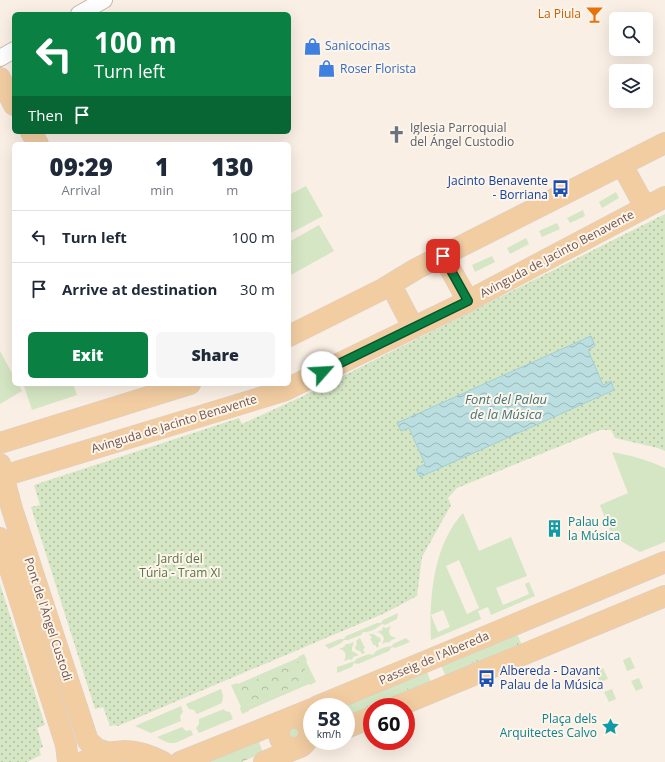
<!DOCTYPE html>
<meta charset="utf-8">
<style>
:root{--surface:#fff;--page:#f6f6f7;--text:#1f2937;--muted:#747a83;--line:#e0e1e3;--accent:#0b8043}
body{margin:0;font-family:"Open Sans",sans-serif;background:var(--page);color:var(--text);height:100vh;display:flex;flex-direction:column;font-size:15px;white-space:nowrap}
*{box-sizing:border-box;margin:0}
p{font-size:13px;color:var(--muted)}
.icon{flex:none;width:22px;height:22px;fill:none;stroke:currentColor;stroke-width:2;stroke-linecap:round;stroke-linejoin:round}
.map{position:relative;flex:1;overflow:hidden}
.panel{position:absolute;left:12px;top:142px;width:279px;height:244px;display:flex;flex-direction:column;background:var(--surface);border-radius:6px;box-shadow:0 4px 16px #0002}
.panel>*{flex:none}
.hud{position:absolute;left:12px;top:12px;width:279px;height:122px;border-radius:6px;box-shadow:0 4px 16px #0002;background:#0b8043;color:#fff;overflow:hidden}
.buttons{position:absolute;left:609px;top:12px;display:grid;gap:8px}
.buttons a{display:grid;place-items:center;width:44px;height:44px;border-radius:6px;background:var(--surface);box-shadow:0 4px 16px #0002;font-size:20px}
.speed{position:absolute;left:303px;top:698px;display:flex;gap:8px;font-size:20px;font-weight:700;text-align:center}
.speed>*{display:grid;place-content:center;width:52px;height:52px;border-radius:50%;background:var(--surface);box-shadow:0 4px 16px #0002;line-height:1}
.speed small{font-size:10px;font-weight:400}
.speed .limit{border:6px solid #d22;background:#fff;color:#111}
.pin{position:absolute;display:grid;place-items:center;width:34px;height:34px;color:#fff;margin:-17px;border-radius:8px;box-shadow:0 2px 6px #0006}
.me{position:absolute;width:44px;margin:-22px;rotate:64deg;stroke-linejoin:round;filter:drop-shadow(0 0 3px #0008)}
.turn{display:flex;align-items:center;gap:14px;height:84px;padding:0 16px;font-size:18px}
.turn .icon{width:52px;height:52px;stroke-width:2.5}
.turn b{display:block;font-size:28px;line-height:34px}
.then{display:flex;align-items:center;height:38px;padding:0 16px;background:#0003;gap:8px;font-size:15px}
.eta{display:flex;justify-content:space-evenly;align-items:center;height:68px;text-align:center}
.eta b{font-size:24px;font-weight:800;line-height:28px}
.button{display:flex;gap:8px;margin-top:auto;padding:8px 16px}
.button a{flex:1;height:46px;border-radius:6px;background:var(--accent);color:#fff;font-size:16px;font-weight:800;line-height:46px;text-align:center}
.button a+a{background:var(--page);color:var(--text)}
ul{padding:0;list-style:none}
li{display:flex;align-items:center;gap:12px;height:52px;padding:0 16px;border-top:1px solid var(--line)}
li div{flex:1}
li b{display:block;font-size:15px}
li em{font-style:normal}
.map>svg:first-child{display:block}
.green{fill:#d5e6c4;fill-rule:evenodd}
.forest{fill:url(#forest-crowns)}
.park{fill:url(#park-dots);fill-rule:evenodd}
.water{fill:url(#water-waves);stroke:#a2cfd2}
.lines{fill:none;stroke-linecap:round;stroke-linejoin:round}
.minor-casing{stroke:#c9b6ab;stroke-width:18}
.major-casing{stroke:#d7cfcd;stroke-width:22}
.minor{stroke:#fff;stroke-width:16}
.major{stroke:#f2cda2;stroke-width:21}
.route-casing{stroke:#07532c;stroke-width:10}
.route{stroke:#0b8043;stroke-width:7}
.labels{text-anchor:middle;stroke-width:4;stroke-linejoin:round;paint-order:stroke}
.food-label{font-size:12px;fill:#c56008;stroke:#fdf4ea;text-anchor:end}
.shop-label{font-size:12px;fill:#366cbe;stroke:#fdf4ea;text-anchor:start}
.worship-label{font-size:12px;fill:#5b616d;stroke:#fdf4ea;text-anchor:start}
.transit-label{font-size:12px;fill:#164399;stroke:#fdf4ea;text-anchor:end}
.street-label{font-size:12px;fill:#6f554c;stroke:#fdf4ea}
.culture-label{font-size:12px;fill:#0d838f;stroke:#fdf4ea;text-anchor:start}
.park-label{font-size:12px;fill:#587445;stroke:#fdf4ea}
.water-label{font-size:13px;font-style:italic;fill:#45777b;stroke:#fdf4ea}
</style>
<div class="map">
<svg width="665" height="762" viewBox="0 0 665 762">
<defs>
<pattern id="forest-crowns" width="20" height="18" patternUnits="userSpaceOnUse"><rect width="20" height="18" fill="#d5e6c4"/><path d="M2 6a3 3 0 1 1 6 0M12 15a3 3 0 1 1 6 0" fill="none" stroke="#b1bda1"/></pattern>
<pattern id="park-dots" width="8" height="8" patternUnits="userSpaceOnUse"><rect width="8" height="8" fill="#d5e6c4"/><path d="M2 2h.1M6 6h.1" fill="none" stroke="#b1bda1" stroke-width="1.8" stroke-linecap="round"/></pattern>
<pattern id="water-waves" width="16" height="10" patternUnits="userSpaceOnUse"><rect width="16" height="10" fill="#bbdfe1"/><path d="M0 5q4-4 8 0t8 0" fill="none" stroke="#9cb8b9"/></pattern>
</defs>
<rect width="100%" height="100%" fill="#faefe4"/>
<g class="green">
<polygon points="306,186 323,216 289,234 289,195"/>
<polygon points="616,192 619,198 602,208 599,202"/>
<polygon points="583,210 585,216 570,223 567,218"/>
<polygon points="557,223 560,229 542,237 539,231"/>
<polygon points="319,225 334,251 289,276 289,242"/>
<polygon points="526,238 529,244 510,254 507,248"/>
<polygon points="492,256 495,262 475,272 472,265"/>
<polygon points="0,351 14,377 14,384 18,384 22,391 0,404"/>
<polygon points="30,384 73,384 77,395 32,410 24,386"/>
<path d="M 612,452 C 630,455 648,460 665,468 L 665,542 L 640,552 L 612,536 L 600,505 L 628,493 Z"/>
<path d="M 463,513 L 479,551 L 511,537 L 527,576 L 496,588 L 503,605 L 529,594 L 525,584 L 529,582 L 535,596 L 491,615 L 488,607 L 478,611 L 481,619 L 431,640 C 429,599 433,545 463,513 ZM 459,560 L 479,608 L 467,614 L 446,566 ZM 443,610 L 450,627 L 438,632 L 431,615 Z"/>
<path d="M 398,613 L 397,619 L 385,625 L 382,624 C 377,628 370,633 363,632 L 361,635 L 348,640 L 344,640 L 341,643 L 329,649 L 325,645 L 340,639 L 344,639 L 346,636 L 377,623 L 381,623 L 383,620 Z"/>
<path d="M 391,626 C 389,630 388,632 391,636 L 396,638 L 390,641 L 389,643 L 387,642 L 382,644 L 384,639 C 383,635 381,633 377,632 L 382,630 L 383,627 L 386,628 Z"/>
<polygon points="515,630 522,645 446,677 439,661"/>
<polygon points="369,634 374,634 376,636 380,638 381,641 378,643 379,646 377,648 375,645 373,645 372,642 370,639 372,638"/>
<polygon points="360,638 365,648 363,649 365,653 362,654 360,651 356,650 355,647 357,644 356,641"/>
<path d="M 406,638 L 410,642 L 395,648 L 392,647 L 389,651 L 358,664 L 354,663 L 352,667 L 337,673 L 337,667 L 355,661 L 356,659 L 369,654 L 373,655 C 376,649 385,647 392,646 L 393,644 Z"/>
<path d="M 354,642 L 352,648 L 352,651 L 359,655 L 353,657 L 352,660 L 350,659 L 344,661 C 347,655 346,650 339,649 L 344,647 L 346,644 L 348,644 Z"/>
<path d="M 304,654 L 307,660 L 306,661 L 316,682 L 310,685 L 309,684 L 249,710 L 249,711 L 242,714 L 240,708 L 241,707 L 231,685 L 237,683 L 238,684 L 298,658 L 298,657 ZM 300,662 L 307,680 L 248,706 L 247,704 L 245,705 L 239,689 L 240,687 Z"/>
<polygon points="630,657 635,668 627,671 623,660"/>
<polygon points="425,666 431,683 346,719 346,707 327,707"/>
<polygon points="603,668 608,679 600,682 596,671"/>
<polygon points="639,678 643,688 636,691 631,681"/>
<polygon points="221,689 223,696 222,703 197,714 194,710 189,709 186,704"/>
<polygon points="612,689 616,699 609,702 604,692"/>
<polygon points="181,706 183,712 180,716 181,721 151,733 135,726"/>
<polygon points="224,709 225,711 230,712 233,719 199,733 196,728 199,724 199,719"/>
<polygon points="299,723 302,728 301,736 294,739 289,738 285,730"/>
<path d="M 182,727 L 186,731 L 191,730 L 193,735 C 176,742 174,748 157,737 Z"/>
<polygon points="257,736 263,753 241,762 195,762"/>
</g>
<g class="forest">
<polygon points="517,643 522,645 446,677 445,675 447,673"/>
<polygon points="300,661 301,663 302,663 309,678 307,678 308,680 248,706 247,704 245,705 239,689 239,687"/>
<polygon points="426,681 430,682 431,683 346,719 347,714 349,715 350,713 353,714 354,711 357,712 360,711 360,708 363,709 365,707 367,707 368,705 371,706 374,704 375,702 377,703 379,701 382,701 383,699 388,699 389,696 392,697 393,695 396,696 397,693 399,694 402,693 404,690 406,691 408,688 410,690 412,687 417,687 418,684 421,685 422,683 425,684"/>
<polygon points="260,750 263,753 241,762 236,762 237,759 239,761 241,758 243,759 244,756 247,757 251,753 254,754 255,752 258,753"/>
</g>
<g class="park">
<path d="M 665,214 L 665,451 L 658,448 L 615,438 L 611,430 L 600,430 L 457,488 L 448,498 L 451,505 L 422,557 L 417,596 L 385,613 L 118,726 L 114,725 L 110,726 L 103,707 L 95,709 L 31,507 L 40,505 L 34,485 L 239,418 L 242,424 L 299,398 ZM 595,346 L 587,350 L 603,385 L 420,477 L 416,469 L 425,465 L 409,428 Z"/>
<polygon points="0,584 45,725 37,728 43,747 39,749 41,755 27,762 0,762"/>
</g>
<polygon class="water" points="591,336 595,346 588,350 603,385 611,381 614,390 420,477 416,469 425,464 409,428 401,431 397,423"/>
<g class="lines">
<defs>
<g id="minor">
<polyline points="79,14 104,0"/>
<polyline points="0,58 14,50"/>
</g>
<g id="major">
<polyline points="0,78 14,105"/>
<polyline points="31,132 38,144"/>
<polyline points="622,165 645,207"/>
<polyline points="443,256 468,301"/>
<polyline points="391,285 413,327"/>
<polyline points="289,336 383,289 416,269 665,143"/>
<polyline points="0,443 190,384"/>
<polyline points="0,464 12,509 88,741 97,749 106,752"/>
<polyline points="0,477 283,391 468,301 665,197"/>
<polyline points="0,538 66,745 68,762"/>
<polyline points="316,707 665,562"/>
<polyline points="396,707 665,596"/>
<circle cx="294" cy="733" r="15"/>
<polyline points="346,728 372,717"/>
<path d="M 83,762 C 112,748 134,747 163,762"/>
<polyline points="180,762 312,709"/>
<polyline points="264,762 302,746"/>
</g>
</defs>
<use href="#minor" class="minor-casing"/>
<use href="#major" class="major-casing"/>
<use href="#minor" class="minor"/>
<use href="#major" class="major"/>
</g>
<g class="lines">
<defs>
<polyline id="route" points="322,372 468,301 443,256"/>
</defs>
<use href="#route" class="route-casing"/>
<use href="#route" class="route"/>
</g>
<defs>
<symbol id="bar-bare" viewBox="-9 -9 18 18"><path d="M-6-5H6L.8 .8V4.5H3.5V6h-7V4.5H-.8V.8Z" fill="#e8710a" stroke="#fdf4ea" stroke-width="2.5" paint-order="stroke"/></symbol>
<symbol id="shop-bare" viewBox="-9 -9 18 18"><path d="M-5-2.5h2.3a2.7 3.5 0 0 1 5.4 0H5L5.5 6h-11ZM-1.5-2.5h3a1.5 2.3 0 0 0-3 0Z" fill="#3f7fe0" stroke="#fdf4ea" stroke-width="2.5" paint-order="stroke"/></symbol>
<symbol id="church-bare" viewBox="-9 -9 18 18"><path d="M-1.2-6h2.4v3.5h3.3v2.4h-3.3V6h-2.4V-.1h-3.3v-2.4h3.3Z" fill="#6b7280" stroke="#fdf4ea" stroke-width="2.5" paint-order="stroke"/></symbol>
<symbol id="bus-bare" viewBox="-9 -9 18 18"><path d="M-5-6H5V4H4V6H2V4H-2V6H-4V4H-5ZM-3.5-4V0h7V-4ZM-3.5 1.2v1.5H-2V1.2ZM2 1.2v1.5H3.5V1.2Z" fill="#1a4fb4" stroke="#fdf4ea" stroke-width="2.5" paint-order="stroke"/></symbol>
<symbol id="building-bare" viewBox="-9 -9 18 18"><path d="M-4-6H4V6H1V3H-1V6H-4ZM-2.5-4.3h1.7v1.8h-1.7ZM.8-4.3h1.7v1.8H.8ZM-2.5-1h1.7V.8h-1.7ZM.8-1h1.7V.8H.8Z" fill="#0f9aa8" stroke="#fdf4ea" stroke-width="2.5" paint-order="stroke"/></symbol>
<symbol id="sight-bare" viewBox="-9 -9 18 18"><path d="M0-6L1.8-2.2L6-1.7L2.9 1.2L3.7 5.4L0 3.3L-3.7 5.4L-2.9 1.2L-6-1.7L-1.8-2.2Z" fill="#0f9aa8" stroke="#fdf4ea" stroke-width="2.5" paint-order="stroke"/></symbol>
</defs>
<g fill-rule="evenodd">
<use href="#bar-bare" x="582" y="2" width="25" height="25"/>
<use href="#shop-bare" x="300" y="34" width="25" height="25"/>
<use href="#shop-bare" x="314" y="56" width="25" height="25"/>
<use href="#church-bare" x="384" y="122" width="25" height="25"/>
<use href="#bus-bare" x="548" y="176" width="25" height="25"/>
<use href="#building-bare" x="542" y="516" width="25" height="25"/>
<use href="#bus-bare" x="474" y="666" width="25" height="25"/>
<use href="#sight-bare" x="598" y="714" width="25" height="25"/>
</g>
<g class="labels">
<g class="food-label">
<text x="581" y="18">La Piula</text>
</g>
<g class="shop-label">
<text x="325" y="50">Sanicocinas</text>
<text x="340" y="73">Roser Florista</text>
</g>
<g class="worship-label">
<text x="410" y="132">Iglesia Parroquial<tspan x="410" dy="14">del Ángel Custodio</tspan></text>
</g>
<g class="transit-label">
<text x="548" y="185">Jacinto Benavente<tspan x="548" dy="14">- Borriana</tspan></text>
<text x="500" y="675" text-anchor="start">Albereda - Davant<tspan x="500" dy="14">Palau de la Música</tspan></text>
</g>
<g class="street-label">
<text transform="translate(557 254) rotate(-28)" y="4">Avinguda de Jacinto Benavente</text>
<text transform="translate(174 424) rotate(-17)" y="4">Avinguda de Jacinto Benavente</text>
<text transform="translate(48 619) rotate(72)" y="4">Pont de l'Àngel Custodi</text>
<text transform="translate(434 658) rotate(-23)" y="4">Passeig de l'Albereda</text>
</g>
<g class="culture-label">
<text x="568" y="526">Palau de<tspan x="568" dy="14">la Música</tspan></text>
<text x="597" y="723" text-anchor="end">Plaça dels<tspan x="597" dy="14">Arquitectes Calvo</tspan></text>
</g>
<g class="park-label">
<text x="180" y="563">Jardí del<tspan x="180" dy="14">Túria - Tram XI</tspan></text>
</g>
<g class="water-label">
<text x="506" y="404">Font del Palau<tspan x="506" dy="15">de la Música</tspan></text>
</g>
</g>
</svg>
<div class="buttons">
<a><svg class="icon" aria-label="search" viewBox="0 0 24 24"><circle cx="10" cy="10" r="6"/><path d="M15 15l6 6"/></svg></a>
<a><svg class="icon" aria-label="layers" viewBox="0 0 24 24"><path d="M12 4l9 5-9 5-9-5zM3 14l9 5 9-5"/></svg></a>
</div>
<div class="speed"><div>58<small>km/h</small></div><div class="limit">60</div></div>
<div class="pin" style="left:443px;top:256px;background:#d93025"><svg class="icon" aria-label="arrive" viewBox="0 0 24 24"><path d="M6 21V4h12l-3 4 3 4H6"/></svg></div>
<svg class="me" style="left:322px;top:372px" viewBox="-20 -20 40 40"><circle r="19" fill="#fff"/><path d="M0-13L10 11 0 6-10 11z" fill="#0b8043"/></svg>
<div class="hud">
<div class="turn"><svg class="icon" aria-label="left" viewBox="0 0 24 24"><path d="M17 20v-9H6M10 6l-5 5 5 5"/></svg><div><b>100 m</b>Turn left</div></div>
<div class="then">Then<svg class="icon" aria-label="arrive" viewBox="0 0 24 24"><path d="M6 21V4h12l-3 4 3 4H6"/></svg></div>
</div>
<section class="panel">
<div class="eta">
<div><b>09:29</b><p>Arrival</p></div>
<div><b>1</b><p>min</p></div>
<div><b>130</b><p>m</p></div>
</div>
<ul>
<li><svg class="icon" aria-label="left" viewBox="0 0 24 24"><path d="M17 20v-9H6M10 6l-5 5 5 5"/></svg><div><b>Turn left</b></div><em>100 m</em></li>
<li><svg class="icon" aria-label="arrive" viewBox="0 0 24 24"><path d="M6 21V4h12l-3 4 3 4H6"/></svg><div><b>Arrive at destination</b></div><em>30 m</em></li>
</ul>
<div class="button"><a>Exit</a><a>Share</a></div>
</section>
</div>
